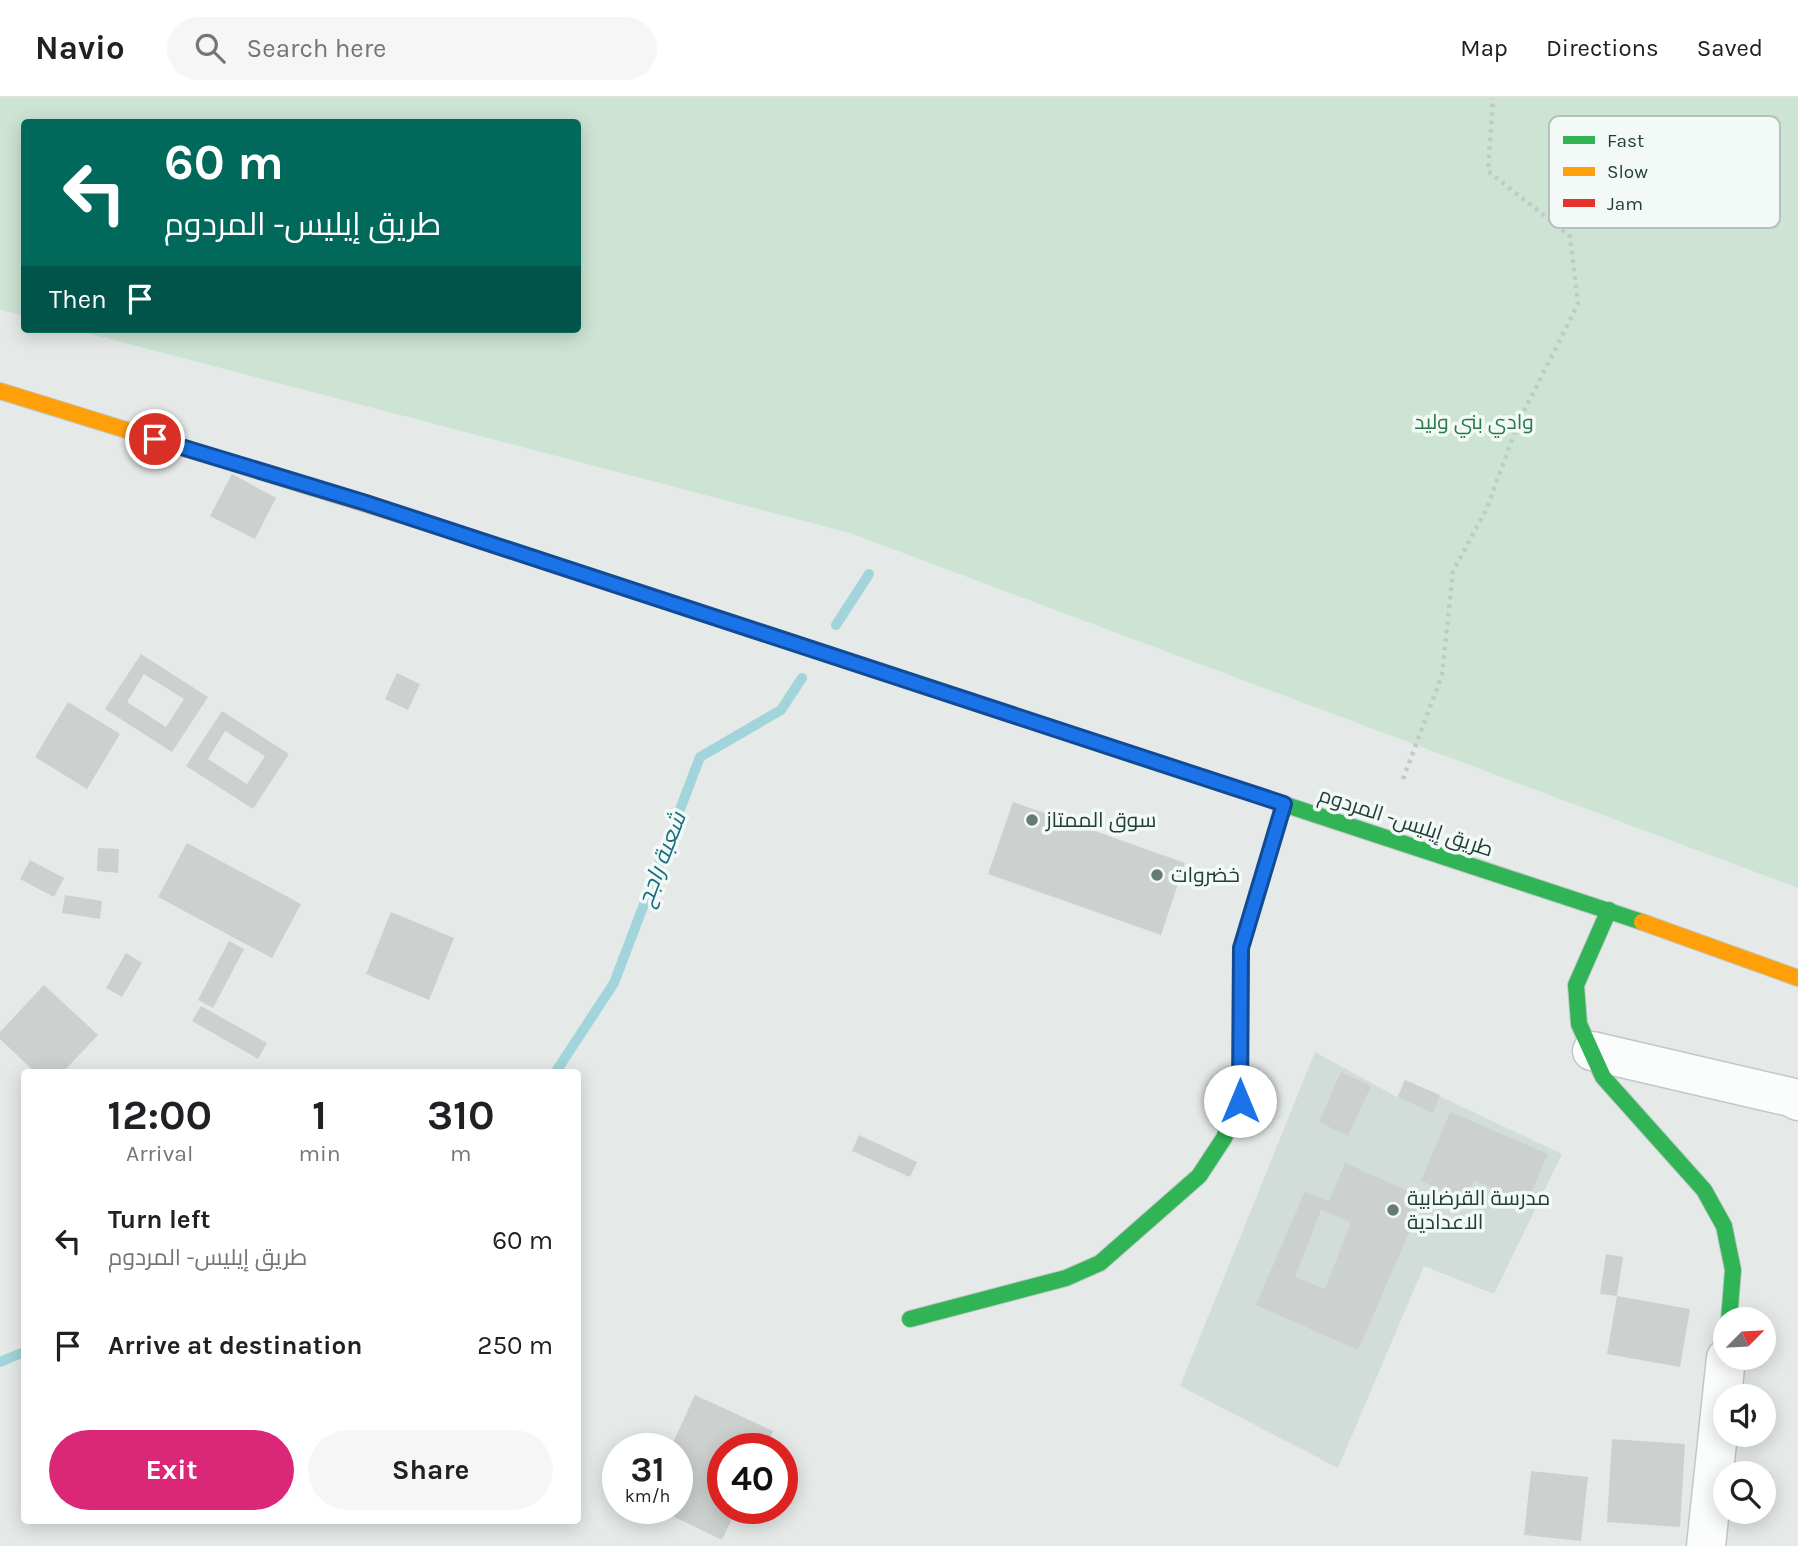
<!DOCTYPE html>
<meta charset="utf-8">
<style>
:root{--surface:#fff;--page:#f6f6f6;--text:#202124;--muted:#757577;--line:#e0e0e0;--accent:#db2777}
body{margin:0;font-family:Karla,Cairo,sans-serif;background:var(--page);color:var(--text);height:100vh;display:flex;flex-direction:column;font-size:26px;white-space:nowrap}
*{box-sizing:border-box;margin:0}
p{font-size:23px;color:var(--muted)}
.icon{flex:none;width:38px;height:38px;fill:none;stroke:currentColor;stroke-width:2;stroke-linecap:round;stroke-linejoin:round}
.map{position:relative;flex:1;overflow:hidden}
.drawer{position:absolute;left:21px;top:971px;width:560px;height:455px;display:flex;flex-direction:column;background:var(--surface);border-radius:7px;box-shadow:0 4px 18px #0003}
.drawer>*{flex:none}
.hud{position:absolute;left:21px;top:21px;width:560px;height:214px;border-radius:7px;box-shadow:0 4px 18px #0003;background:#00695c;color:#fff;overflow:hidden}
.needle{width:46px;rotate:66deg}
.buttons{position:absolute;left:1713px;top:1209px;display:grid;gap:14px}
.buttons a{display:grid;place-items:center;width:63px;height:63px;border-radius:50%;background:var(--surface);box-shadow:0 4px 18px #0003;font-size:35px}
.speed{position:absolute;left:602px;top:1335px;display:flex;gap:14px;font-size:35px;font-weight:700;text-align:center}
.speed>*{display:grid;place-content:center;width:91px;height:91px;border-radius:50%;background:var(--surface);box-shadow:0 4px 18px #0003;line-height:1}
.speed small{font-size:18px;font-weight:400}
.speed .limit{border:10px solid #d22;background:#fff;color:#111}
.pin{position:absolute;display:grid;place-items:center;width:60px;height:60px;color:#fff;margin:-30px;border:4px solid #fff;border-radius:50%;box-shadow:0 2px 7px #0007}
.me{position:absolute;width:77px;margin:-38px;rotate:0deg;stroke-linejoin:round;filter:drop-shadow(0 0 5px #0008)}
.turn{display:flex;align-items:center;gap:24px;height:147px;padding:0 28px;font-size:32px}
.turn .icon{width:91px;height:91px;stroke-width:2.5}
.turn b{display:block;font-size:49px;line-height:60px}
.then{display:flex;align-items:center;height:66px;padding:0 28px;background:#0003;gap:14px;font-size:26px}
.eta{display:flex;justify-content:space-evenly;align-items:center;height:119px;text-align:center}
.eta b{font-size:42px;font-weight:700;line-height:49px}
.action{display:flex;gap:14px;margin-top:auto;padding:14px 28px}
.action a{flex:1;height:80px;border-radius:42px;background:var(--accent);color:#fff;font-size:28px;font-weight:700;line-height:80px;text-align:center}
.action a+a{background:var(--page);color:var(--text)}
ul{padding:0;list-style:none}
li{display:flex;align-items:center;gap:21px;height:105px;padding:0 28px}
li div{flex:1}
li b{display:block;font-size:26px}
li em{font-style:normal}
header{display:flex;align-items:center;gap:42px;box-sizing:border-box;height:98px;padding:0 35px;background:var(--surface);border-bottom:2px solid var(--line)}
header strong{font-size:33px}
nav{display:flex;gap:38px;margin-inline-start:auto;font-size:24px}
.search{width:490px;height:63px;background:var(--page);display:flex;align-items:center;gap:18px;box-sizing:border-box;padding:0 24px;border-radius:38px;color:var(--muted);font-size:26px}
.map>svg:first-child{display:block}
.built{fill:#d2dcd8}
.green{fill:#cde4d4}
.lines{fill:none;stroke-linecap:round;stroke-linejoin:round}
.stream{stroke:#a2d4db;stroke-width:10}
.building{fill:#ccd1cf;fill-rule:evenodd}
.street-casing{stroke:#c2c7c5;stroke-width:41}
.fast-casing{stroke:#c0c8c5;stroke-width:18}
.slow-casing{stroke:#c0c8c5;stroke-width:18}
.jam-casing{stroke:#c0c8c5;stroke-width:18}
.path{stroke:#c1cac7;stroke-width:4.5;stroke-dasharray:3.5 5;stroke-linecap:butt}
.street{stroke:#fbfcfc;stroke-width:38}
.fast{stroke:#30b455;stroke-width:16}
.slow{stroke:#ff9f0a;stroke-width:16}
.jam{stroke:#e5322d;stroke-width:16}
.route-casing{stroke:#114b97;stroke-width:18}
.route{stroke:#1a73e8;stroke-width:12}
.poi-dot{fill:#657b75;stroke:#f3f9f6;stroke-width:2.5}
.labels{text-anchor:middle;stroke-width:7;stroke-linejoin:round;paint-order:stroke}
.park-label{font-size:21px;fill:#287947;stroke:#f3f9f6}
.poi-label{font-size:21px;fill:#203f37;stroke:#f3f9f6;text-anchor:start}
.street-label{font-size:21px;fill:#203f37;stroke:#f3f9f6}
.water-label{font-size:23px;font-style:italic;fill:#166e80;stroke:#f3f9f6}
.key{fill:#f3f9f6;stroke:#b4c1bd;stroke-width:2}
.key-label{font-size:19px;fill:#203f37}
</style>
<header>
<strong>Navio</strong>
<div class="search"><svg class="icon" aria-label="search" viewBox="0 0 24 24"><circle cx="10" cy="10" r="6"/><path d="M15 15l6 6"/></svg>Search here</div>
<nav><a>Map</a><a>Directions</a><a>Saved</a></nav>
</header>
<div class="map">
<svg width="1798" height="1448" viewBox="0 0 1798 1448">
<rect width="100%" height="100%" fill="#e5eae8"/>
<polygon class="built" points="1315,954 1397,999 1405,982 1562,1056 1494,1196 1424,1168 1338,1370 1180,1288"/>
<polygon class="green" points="0,0 1798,0 1798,790 850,435 72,231 578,231 578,24 24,24 24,218 0,212"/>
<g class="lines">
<g class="stream">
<polyline points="836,527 869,476"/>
<polyline points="555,975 614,885 700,659 781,612 802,580"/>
<polyline points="0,1264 24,1254"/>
</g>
</g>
<g class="building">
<polygon points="232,376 276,400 255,441 210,418"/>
<path d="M 141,556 L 208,599 L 172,654 L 105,611 ZM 144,576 L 184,601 L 166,629 L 127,604 Z"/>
<polygon points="397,575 420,586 408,612 385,601"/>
<polygon points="68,604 120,636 87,691 35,659"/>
<path d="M 222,613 L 289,656 L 253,711 L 186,668 ZM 225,633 L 265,658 L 247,686 L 208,661 Z"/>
<polygon points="1013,704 1185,765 1161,837 988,776"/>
<polygon points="187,745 301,806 272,860 158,799"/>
<polygon points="98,750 119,751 118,775 97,773"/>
<polygon points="30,762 64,780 54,799 20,781"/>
<polygon points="65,797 102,803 100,821 62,815"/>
<polygon points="391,814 454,840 429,902 366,876"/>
<polygon points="229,843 244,851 213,910 198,902"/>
<polygon points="126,855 142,865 122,899 106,890"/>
<polygon points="44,887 98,937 62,975 36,975 0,941 0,934"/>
<polygon points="201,908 267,945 258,961 192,923"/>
<polygon points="1341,974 1371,988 1348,1038 1319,1024"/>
<polygon points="1405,982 1440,997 1433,1015 1398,999"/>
<polygon points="1450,1014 1548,1056 1527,1105 1474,1082 1466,1102 1421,1083"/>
<polygon points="859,1037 917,1064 910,1079 852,1053"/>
<path d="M 1345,1065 L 1424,1100 L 1358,1252 L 1256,1207 L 1305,1093 L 1329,1103 ZM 1321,1112 L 1351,1124 L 1325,1191 L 1295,1179 Z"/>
<polygon points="1606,1156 1623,1159 1617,1198 1600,1196"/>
<polygon points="1617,1198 1690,1211 1680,1269 1607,1256"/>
<polygon points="695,1297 773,1333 765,1351 723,1351 723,1410 737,1410 722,1442 656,1410 677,1410 677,1351 670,1351"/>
<polygon points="1612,1341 1685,1346 1680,1429 1607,1424"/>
<polygon points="1531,1373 1588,1379 1581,1443 1524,1437"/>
</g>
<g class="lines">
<defs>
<g id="street">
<polyline points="1592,953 1790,999 1798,1003"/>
<polyline points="1706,1448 1726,1260"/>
</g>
<g id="fast">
<polyline points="427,425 864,568"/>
<polyline points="1192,676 1642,824"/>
<polyline points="1609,812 1576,887 1579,926 1603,979 1704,1092 1724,1128 1733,1172 1729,1222"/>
<polyline points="910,1221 1066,1180 1100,1165 1199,1078 1224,1040 1240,1003 1241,850 1284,706"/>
</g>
<g id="slow">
<polyline points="0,293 427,425"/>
<polyline points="1642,824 1798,880"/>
</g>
<polyline id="jam" points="864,568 1192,676"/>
</defs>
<use href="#street" class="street-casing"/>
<use href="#fast" class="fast-casing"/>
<use href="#slow" class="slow-casing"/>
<use href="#jam" class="jam-casing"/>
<polyline class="path" points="1403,681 1442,577 1453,473 1487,410 1518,325 1578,206 1570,138 1488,73 1493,0"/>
<use href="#street" class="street"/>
<use href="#fast" class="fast"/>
<use href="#slow" class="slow"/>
<use href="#jam" class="jam"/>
</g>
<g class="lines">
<defs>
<polyline id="route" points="155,341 363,404 1284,706 1241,850 1240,1003"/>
</defs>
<use href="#route" class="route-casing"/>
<use href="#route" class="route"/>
</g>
<g class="poi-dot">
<circle cx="1032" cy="722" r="7"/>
<circle cx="1157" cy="777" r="7"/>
<circle cx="1393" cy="1112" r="7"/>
</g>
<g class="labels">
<g class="park-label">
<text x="1474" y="331">وادي بني وليد</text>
</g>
<g class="poi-label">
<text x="1046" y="729">سوق الممتاز</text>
<text x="1171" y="784">خضروات</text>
<text x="1407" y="1107">مدرسة القرضابية<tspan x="1407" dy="24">الاعدادية</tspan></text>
</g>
<g class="street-label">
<text transform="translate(1406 724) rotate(18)" y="7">طريق إيليس- المردوم</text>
</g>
<g class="water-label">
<text transform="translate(661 761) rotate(-69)" y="8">شعبة راجح</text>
</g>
</g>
<rect x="1549" y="18" width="231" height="112" rx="10" class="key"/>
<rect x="1563" y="38" width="32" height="8" fill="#30b455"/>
<rect x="1563" y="69" width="32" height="9" fill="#ff9f0a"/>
<rect x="1563" y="101" width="32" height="8" fill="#e5322d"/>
<g class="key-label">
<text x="1607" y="49">Fast</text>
<text x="1607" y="80">Slow</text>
<text x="1607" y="112">Jam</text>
</g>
</svg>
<div class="buttons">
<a><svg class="needle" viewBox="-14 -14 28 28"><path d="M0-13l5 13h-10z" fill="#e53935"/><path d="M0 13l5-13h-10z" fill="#757577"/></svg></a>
<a><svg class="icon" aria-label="sound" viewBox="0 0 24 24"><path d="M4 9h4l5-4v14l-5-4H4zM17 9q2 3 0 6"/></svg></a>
<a><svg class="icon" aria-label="search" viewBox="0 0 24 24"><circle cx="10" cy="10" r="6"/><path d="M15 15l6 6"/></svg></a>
</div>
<div class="speed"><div>31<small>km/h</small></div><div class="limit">40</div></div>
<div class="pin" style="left:155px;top:341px;background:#d93025"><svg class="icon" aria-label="arrive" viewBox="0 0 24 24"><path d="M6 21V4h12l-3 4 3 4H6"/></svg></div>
<svg class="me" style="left:1240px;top:1003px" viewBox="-20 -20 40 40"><circle r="19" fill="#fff"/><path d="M0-13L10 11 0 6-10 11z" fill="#1a73e8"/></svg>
<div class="hud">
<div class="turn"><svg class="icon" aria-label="left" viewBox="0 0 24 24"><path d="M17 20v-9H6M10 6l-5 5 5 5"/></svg><div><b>60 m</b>طريق إيليس- المردوم</div></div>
<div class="then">Then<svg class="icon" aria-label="arrive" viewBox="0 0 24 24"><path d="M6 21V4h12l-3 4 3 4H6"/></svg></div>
</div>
<section class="drawer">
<div class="eta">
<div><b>12:00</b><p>Arrival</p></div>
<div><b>1</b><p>min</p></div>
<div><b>310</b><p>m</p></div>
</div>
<ul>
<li><svg class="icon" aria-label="left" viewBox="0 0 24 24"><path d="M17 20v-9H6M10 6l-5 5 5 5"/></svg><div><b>Turn left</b><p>طريق إيليس- المردوم</p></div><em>60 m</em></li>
<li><svg class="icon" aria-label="arrive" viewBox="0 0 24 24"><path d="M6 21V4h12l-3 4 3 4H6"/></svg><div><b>Arrive at destination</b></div><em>250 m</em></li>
</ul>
<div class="action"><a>Exit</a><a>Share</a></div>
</section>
</div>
